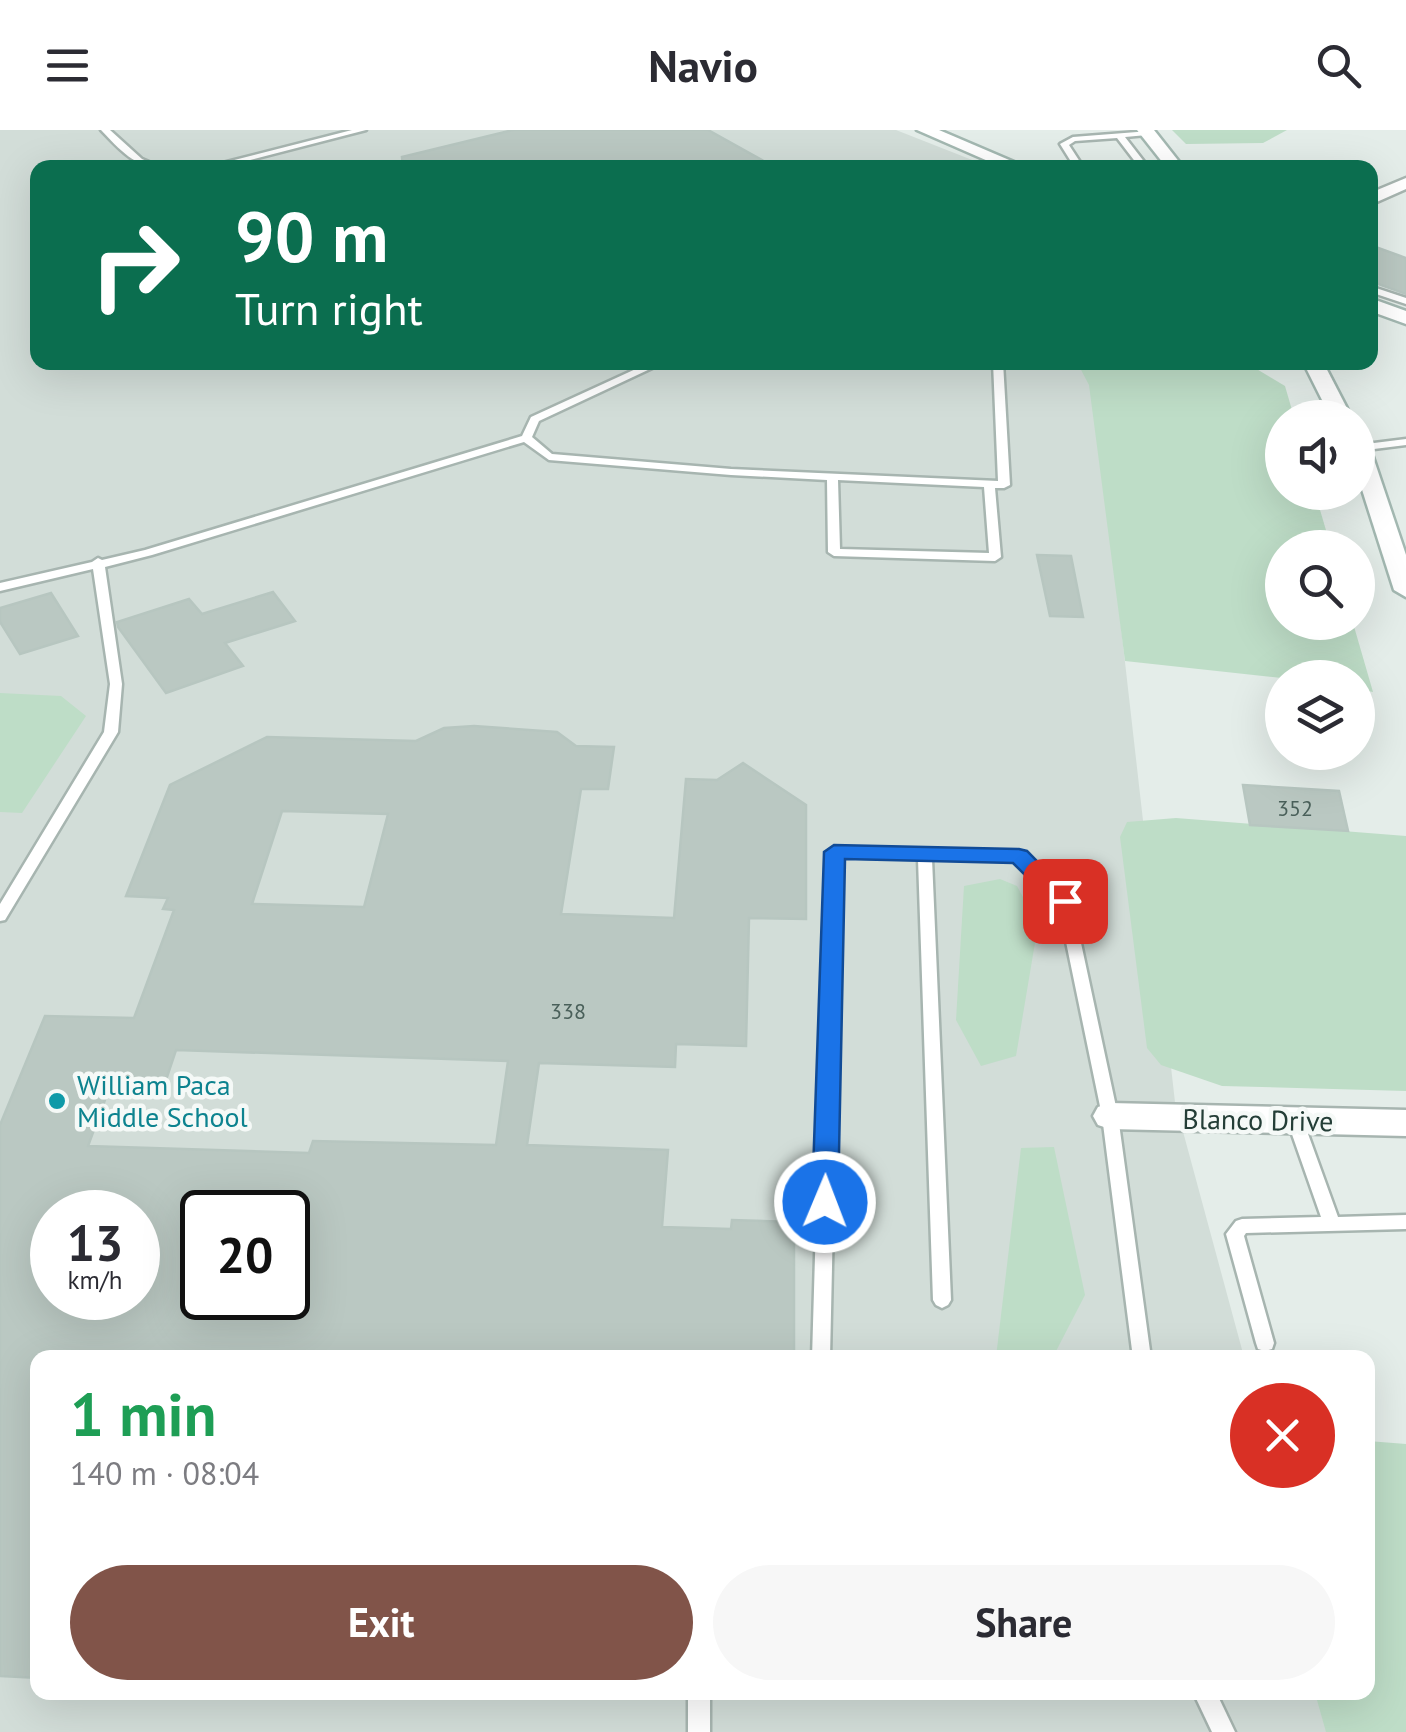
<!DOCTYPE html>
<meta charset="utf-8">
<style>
:root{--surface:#fff;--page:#f7f7f7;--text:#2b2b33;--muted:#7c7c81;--accent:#815449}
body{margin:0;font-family:"PT Sans",sans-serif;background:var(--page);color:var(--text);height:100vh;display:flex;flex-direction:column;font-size:38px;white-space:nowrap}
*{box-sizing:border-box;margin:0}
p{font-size:32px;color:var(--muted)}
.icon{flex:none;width:55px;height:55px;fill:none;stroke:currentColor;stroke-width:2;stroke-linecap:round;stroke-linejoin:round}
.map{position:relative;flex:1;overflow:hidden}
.details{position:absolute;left:30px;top:1220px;width:1345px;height:350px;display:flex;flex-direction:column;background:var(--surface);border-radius:20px;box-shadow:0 10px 40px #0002}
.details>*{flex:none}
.top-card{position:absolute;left:30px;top:30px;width:1348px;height:210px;border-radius:20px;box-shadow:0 10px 40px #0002;background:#0b6e4f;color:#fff;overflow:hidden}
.tools{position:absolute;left:1265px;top:270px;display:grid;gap:20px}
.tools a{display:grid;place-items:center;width:110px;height:110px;border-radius:50%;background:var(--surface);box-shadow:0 10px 40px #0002;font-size:50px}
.speed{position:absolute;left:30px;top:1060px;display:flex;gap:20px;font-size:50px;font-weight:700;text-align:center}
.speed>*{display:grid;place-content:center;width:130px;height:130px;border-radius:50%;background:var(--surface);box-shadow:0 10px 40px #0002;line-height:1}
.speed small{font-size:25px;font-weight:400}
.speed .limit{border:5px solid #111;border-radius:15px;background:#fff;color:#111}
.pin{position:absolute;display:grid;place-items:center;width:85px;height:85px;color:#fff;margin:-42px;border-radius:20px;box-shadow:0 5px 15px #0006}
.me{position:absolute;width:110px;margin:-55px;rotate:1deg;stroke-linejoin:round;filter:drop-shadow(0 0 8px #0008)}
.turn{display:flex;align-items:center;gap:35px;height:210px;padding:0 40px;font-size:45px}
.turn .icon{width:130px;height:130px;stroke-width:2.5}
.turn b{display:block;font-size:70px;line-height:85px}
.round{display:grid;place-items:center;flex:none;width:105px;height:105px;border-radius:52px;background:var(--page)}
.headline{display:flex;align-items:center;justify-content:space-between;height:170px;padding:0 40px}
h1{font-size:60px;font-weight:600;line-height:75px;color:#1e9e55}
.primary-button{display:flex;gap:20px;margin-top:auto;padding:20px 40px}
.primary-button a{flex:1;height:115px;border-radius:60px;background:var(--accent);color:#fff;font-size:40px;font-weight:600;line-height:115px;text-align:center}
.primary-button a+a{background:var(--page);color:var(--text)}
header{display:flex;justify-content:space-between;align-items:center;height:130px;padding:0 40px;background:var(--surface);font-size:45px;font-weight:600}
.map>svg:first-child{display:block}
.built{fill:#d2ddd8;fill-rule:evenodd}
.green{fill:#beddc7}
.building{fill:#bac8c2;stroke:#b7c6c0;stroke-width:2.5;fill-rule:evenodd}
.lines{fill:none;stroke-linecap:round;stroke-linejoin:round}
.lane-casing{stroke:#a7b5b0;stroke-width:5}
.street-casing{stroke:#a7b5b0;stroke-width:5}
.secondary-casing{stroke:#a3b8b1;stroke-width:5}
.lane{fill:#fff;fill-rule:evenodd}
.street{fill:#fff;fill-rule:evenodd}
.secondary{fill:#fff;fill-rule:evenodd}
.route{fill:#1a73e8;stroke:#114b97;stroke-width:2.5}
.culture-dot{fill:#0f9aa8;stroke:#f5f9f7;stroke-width:4}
.labels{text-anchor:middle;stroke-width:9;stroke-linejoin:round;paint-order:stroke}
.number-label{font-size:22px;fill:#4a605a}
.culture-label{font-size:28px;fill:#0d838f;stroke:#f5f9f7;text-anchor:start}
.street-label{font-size:28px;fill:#243e37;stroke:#f5f9f7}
</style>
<header><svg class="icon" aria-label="menu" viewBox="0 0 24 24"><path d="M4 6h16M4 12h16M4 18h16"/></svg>Navio<svg class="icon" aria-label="search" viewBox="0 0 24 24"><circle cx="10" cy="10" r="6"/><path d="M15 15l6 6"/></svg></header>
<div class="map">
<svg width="1406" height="1602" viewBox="0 0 1406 1602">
<rect width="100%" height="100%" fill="#e4ede9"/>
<path class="built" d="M 0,0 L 896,0 L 990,37 L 38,38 L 38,232 L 1091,233 L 1175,972 L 1244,1227 L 38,1228 L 38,1562 L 1334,1562 L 1344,1602 L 0,1602 ZM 52,1082 L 138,1082 L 138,1168 L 52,1168 ZM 202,1082 L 288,1082 L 288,1168 L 202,1168 Z"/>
<g class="green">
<polygon points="1172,0 1287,0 1263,13 1186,14"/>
<polygon points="1250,235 1285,256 1294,287 1282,288 1282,362 1315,363 1331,417 1282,418 1282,492 1353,493 1373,562 1358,559 1358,548 1282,548 1125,531 1089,255 1080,238"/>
<polygon points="0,563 61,566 86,586 22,683 0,682"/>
<polygon points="1176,688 1406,706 1406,961 1222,956 1161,935 1147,918 1120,707 1127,692"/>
<polygon points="1000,749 1017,756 1038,795 1016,926 981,936 956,890 964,756"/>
<polygon points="1054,1017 1085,1165 1053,1227 996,1227 1021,1018"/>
<polygon points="1368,1311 1406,1314 1406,1602 1326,1602 1315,1563 1368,1562"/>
</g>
<g class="building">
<polygon points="513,0 708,0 776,38 403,38 402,27"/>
<polygon points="1370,115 1406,128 1406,164 1370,151"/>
<polygon points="1037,425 1071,426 1083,487 1050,486"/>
<polygon points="273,462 295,491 225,513 243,536 166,563 118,497 117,492 189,469 202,484"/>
<polygon points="51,463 78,506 20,524 0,492 0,478"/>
<path d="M 474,596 L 557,602 L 576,616 L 614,617 L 608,659 L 581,659 L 561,784 L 674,788 L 686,649 L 717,650 L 743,633 L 806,675 L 806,789 L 749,788 L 746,916 L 676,914 L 675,937 L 539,933 L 527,1015 L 668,1020 L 662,1097 L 731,1099 L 732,1090 L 794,1092 L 794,1228 L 38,1228 L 38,1548 L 0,1546 L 0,995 L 45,886 L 134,888 L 174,780 L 163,779 L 168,768 L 126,766 L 170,655 L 267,607 L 416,611 L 444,598 ZM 282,681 L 388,684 L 364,777 L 252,774 ZM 176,920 L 508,931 L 496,1015 L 313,1011 L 309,1023 L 88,1016 L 113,948 L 166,950 ZM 52,1082 L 138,1082 L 138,1168 L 52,1168 ZM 202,1082 L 288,1082 L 288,1168 L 202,1168 Z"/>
<polygon points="1243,655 1339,661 1348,701 1250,695"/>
</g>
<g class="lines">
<defs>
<g id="lane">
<path d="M 101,0 L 110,0 L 142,29 L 163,38 C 135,38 119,19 101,0 Z"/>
<polygon points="352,0 366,0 219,38 203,38"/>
<polygon points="1150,1 1150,5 1147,5 1125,7 1149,38 1140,38 1117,8 1075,11 1069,15 1084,38 1075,38 1060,14 1073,7"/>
<polygon points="1370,156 1406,168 1406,174 1370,162"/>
<path d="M 651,232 L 665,232 L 539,291 L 532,307 L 552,324 L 731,339 L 998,351 L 993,232 L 1003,232 L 1010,355 L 1004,358 L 995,358 L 1001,427 L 995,431 L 834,426 L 828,422 L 827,350 L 731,345 L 549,330 L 524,312 L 152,425 L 105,437 L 122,554 L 118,602 L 5,790 L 0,791 L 0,774 L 104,602 L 110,554 L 93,439 L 0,461 L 0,453 L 92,432 L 98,428 L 102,430 L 145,420 L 522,306 L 531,287 ZM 838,350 L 984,357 L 989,423 L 840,419 Z"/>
<polygon points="1406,309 1406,315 1358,321 1358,315"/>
<polygon points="834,717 1019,721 1024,723 1072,771 1118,986 1151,1228 1133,1228 1102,986 1058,773 1015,731 932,729 951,1170 948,1175 942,1178 936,1175 933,1170 918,729 841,727 830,1228 812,1228 827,722"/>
<polygon points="1295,984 1301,985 1303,990 1338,1087 1406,1085 1406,1099 1246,1103 1244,1106 1274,1213 1272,1219 1265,1221 1258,1219 1256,1213 1226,1104 1236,1091 1242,1089 1321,1087 1287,990 1289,985"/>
<rect x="688" y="1562" width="22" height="40"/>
<polygon points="1193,1562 1216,1562 1235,1602 1212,1602"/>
</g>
<g id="street">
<polygon points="1406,48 1406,59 1370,75 1370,63"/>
<polygon points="1110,973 1406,980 1406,1006 1110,999 1098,995 1093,986 1098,977"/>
</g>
<g id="secondary">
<polygon points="917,0 939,0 1028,38 1004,38"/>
<polygon points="1137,0 1154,0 1184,38 1167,38"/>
<polygon points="1370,168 1406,181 1406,194 1370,181"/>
<polygon points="1303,232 1323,232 1352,288 1331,288"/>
<polygon points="1358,309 1369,315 1406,425 1406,467 1394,460 1358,347"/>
</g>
</defs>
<use href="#lane" class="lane-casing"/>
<use href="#street" class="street-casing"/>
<use href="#secondary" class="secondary-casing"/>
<use href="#lane" class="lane"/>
<use href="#street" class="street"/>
<use href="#secondary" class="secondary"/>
</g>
<polygon class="route" points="834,715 1019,719 1027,721 1076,771 1073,777 1057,777 1013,733 845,729 838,1072 825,1083 812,1072 824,722"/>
<circle class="culture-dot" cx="57" cy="971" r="10"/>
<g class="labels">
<g class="number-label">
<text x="1295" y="686">352</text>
<text x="568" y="889">338</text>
</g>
<g class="culture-label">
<text x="77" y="965">William Paca<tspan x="77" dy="32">Middle School</tspan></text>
</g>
<g class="street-label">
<text transform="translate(1258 990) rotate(1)" y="10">Blanco Drive</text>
</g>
</g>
</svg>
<div class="tools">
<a><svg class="icon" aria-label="sound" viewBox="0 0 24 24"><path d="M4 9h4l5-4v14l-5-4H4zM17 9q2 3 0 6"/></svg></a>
<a><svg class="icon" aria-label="search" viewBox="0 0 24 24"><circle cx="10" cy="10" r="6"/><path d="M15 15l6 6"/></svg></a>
<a><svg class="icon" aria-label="layers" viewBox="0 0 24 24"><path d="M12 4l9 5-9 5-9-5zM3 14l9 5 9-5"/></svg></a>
</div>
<div class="speed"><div>13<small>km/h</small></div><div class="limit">20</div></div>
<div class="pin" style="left:1065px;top:771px;background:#d93025"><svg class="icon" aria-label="arrive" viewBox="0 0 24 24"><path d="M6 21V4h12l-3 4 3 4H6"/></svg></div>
<svg class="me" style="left:825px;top:1072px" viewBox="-20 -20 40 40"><circle r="17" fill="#1a73e8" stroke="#fff" stroke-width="3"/><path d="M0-11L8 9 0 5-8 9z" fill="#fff"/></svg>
<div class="top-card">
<div class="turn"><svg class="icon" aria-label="right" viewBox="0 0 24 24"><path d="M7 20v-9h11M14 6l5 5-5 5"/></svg><div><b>90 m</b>Turn right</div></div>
</div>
<section class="details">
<div class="headline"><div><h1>1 min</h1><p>140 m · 08:04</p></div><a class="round" style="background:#d93025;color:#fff"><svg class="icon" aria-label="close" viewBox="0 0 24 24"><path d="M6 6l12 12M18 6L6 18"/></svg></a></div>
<div class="primary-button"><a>Exit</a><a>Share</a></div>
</section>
</div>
